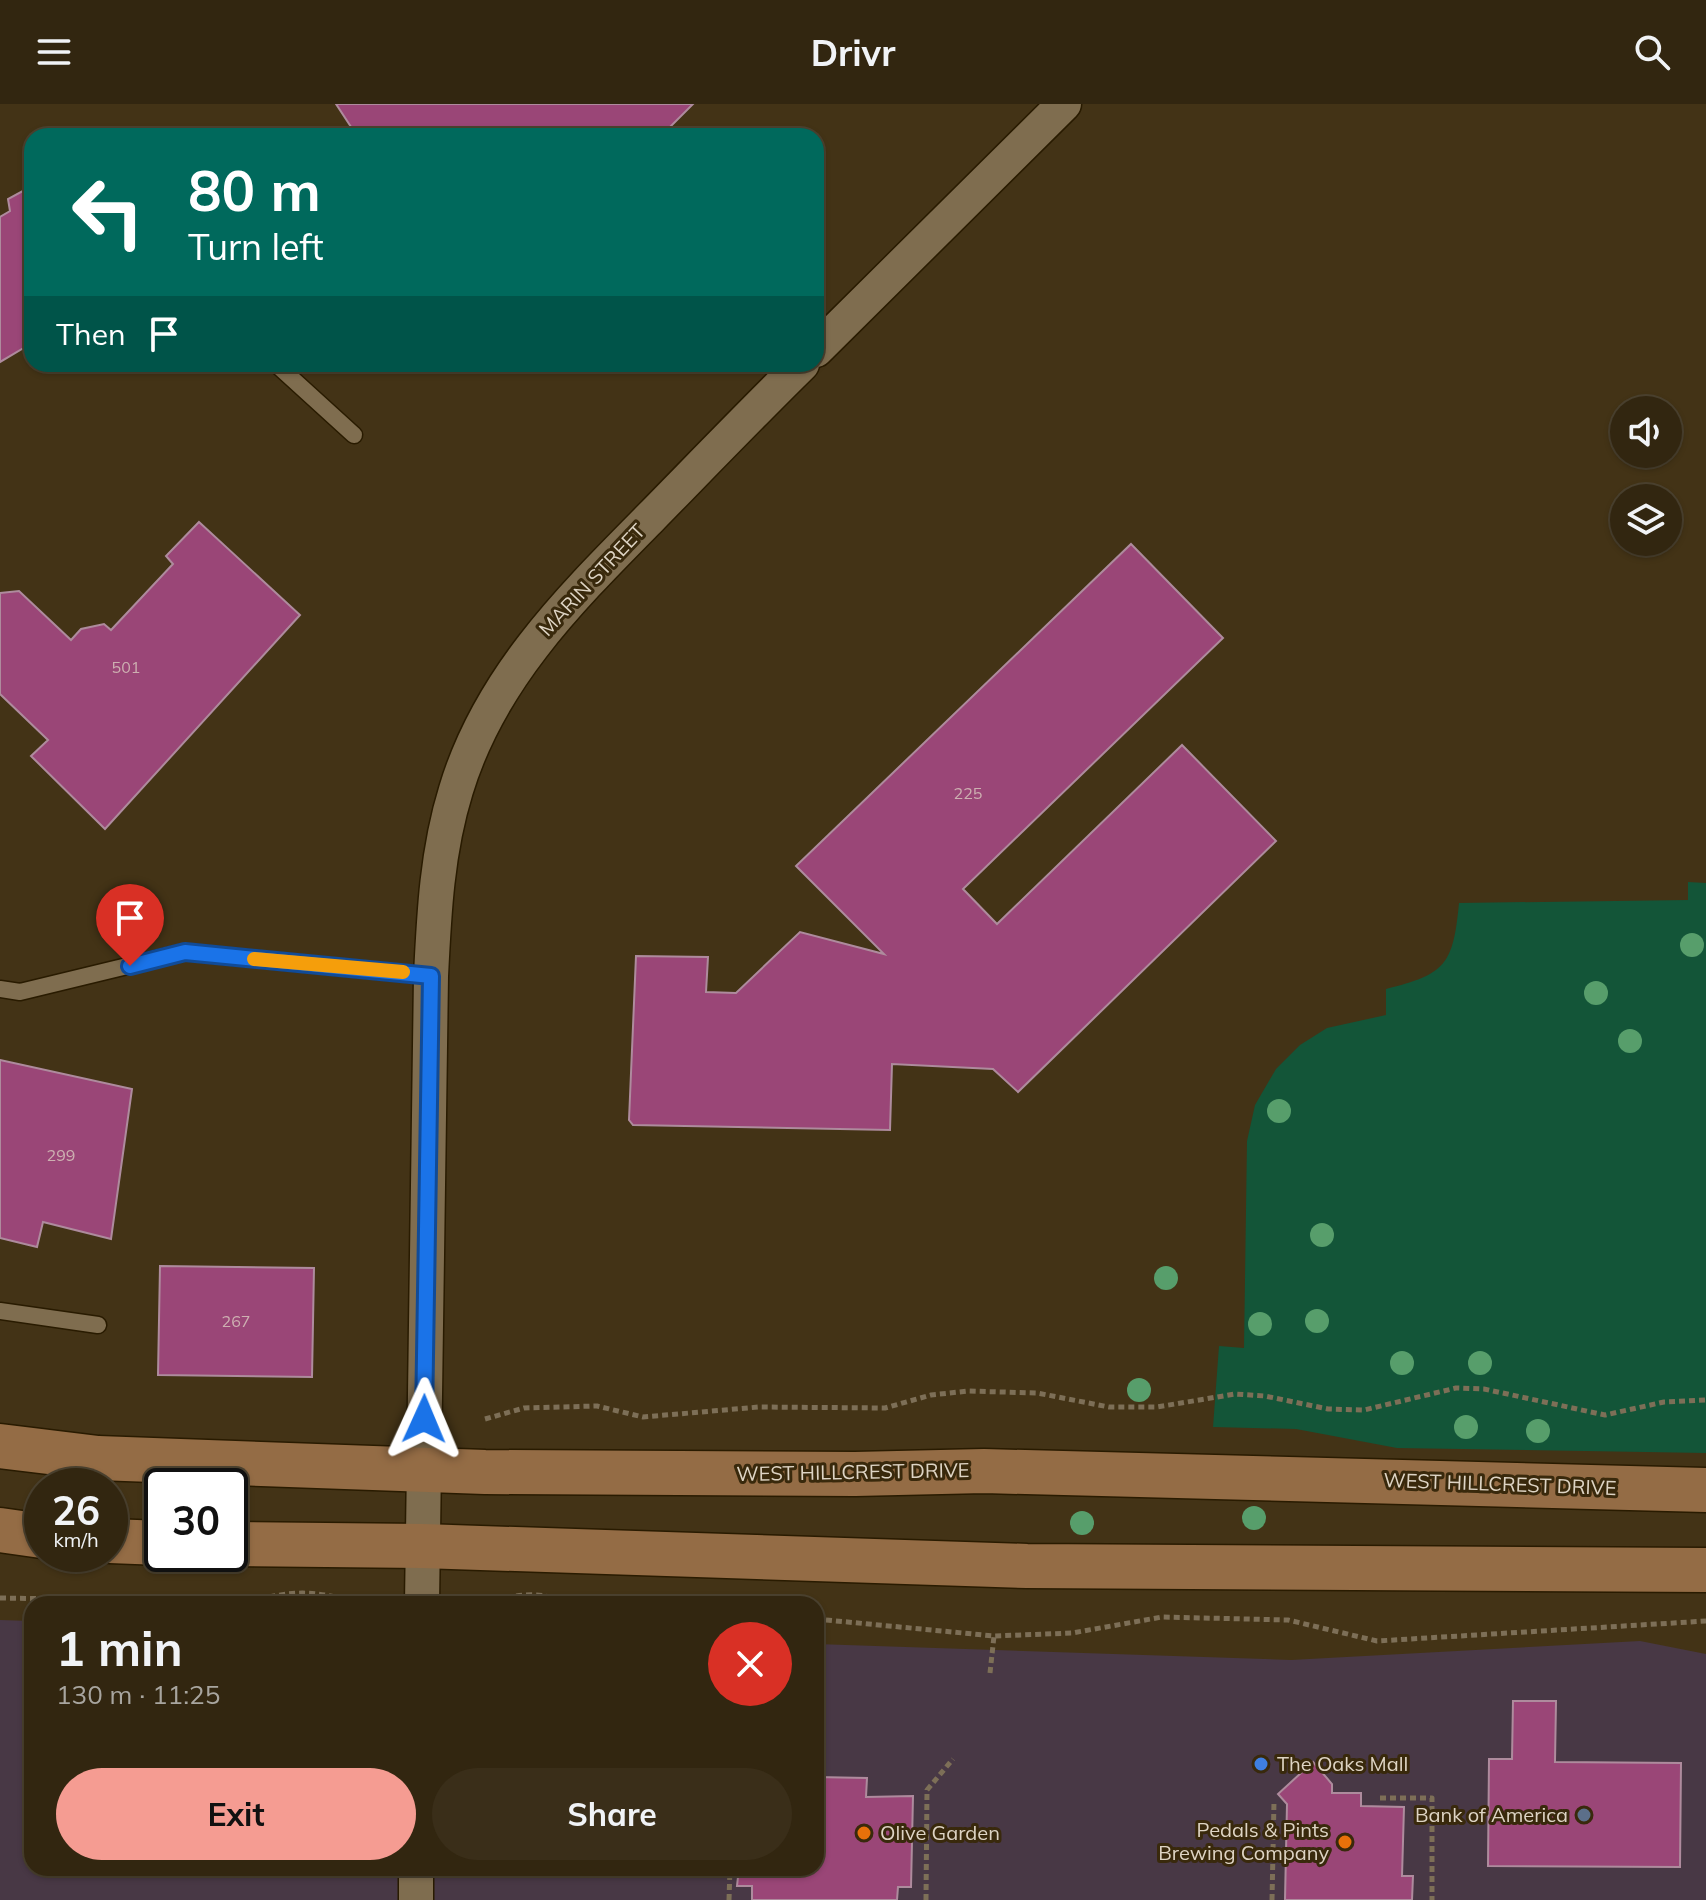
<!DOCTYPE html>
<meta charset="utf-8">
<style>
:root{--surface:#322610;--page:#3a2e19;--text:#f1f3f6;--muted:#a8a59f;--line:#4d4330;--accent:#f59c92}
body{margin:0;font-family:Mulish,sans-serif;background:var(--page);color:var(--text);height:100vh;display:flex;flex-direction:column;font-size:30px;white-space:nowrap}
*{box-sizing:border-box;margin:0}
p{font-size:26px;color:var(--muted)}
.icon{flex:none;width:44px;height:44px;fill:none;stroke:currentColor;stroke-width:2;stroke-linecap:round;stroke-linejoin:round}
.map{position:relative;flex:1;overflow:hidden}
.details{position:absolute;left:24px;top:1492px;width:800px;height:280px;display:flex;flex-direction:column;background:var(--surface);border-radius:24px;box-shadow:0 2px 6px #0004,0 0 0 2px var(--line)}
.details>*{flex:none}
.banner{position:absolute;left:24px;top:24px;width:800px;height:244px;border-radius:24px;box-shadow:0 2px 6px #0004,0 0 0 2px var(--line);background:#00695c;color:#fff;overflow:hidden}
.fabs{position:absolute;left:1610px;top:292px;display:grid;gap:16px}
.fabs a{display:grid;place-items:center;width:72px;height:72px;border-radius:50%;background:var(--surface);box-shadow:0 2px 6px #0004,0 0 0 2px var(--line);font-size:40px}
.speed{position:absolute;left:24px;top:1364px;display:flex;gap:16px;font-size:40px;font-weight:700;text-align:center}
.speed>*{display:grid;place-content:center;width:104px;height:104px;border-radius:50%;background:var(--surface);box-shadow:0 2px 6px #0004,0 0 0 2px var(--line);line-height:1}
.speed small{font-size:20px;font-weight:400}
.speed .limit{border:4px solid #111;border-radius:12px;background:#fff;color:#111}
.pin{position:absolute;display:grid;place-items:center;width:68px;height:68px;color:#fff;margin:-82px -34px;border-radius:50% 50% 50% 0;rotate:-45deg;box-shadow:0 0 8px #0007}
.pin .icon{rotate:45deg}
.me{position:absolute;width:88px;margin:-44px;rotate:1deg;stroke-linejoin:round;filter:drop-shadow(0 0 6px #0008)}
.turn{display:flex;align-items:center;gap:28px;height:168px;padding:0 32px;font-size:36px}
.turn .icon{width:104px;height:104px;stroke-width:2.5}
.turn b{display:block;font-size:56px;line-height:68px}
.then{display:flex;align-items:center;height:76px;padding:0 32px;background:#0003;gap:16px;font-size:30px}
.round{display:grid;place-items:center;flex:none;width:84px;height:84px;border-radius:42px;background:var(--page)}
.head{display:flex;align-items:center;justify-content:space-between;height:136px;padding:0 32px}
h1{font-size:48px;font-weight:700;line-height:60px}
.cta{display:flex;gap:16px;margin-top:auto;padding:16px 32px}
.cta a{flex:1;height:92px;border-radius:48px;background:var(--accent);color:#111;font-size:32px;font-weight:700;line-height:92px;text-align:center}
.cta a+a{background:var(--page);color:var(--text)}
header{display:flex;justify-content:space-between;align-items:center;height:104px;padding:0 32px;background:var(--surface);font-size:36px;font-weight:700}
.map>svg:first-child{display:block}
.commercial{fill:#483845}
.green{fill:#135538}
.building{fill:#9a4677;stroke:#ae8b9d;stroke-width:2}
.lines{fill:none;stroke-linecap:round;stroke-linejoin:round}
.service-casing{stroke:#291b00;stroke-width:19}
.minor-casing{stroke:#291b00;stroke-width:37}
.secondary-casing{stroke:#291b00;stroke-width:47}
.path{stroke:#7d6f57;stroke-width:5;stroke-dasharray:6 4;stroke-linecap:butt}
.service{stroke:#7f6d4f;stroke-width:16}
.minor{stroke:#7f6d4f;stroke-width:34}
.secondary{stroke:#946c45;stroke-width:44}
.tree{fill:#579e6b}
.route-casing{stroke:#114b97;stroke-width:20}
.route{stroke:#1a73e8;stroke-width:14}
.slow{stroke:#f59e0b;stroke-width:14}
.shop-dot{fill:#3f7fe0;stroke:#39290c;stroke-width:3}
.service-dot{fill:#5c6f8a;stroke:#39290c;stroke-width:3}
.food-dot{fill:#e8710a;stroke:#39290c;stroke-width:3}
.labels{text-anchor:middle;stroke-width:6;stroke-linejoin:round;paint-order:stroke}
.number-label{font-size:16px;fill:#cdb0b1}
.street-label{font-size:20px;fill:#ded4c4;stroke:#39290c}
.poi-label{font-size:20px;fill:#ded4c4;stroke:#39290c;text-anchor:start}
</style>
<header><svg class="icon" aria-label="menu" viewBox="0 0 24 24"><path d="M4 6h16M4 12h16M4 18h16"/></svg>Drivr<svg class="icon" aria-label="search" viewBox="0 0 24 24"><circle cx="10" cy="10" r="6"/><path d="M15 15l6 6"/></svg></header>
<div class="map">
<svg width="1706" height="1796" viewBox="0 0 1706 1796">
<rect width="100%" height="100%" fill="#433316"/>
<polygon class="commercial" points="0,1516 32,1517 32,1764 816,1764 816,1540 1291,1556 1640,1537 1706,1550 1706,1796 0,1796"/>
<path class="green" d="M 1688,778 L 1706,779 L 1706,1349 L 1397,1344 L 1296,1325 L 1213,1323 L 1219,1242 L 1244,1244 L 1247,1037 L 1255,1001 L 1276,965 L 1300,941 L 1327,924 L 1386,911 L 1386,885 C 1446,870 1453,861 1459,799 L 1688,796 Z"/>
<g class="building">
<polygon points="336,0 693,0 661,32 357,32"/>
<polygon points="32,82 32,239 0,258 0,113 10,107 8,95"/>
<polygon points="199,418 300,511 105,725 31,652 48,636 0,590 0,489 19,487 71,536 81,525 104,520 111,526 173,460 166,452"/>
<polygon points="1131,440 1223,534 963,785 997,820 1182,641 1276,737 1018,988 993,965 892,960 890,1026 633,1021 629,1016 636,852 708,853 706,888 736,889 800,828 884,850 796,762"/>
<polygon points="0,956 132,985 111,1135 43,1118 37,1143 0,1134"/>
<polygon points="160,1162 314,1164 312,1273 158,1271"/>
<polygon points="1513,1597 1556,1597 1555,1658 1681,1659 1680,1763 1488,1762 1489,1655 1512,1655"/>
<polygon points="1313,1658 1332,1680 1332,1689 1361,1689 1361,1702 1404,1703 1402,1772 1413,1772 1412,1796 1285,1796 1287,1700 1278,1690"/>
<polygon points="816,1673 867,1674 866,1693 913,1692 911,1783 898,1783 897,1796 752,1796 752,1782 737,1782 739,1764 816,1764"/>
</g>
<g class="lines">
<defs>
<g id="service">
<polyline points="276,260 354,331"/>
<polyline points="0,885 20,888 185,848 431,872"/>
<polyline points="0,1207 98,1221"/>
</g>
<g id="minor">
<polyline points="816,246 1064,0"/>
<path d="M 422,1500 L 431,872 C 434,809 437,747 456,686 C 490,573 572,493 652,412 C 702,361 751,310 802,260"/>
<polyline points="416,1796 416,1764"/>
</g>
<g id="secondary">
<polyline points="0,1342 98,1354 485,1368 855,1370 984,1367 1706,1386"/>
<polyline points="0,1426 42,1432"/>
<polyline points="110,1437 162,1439"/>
<polyline points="230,1440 422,1442 1027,1462 1706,1466"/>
</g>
</defs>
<use href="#service" class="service-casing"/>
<use href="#minor" class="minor-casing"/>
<use href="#secondary" class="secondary-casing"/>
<g class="path">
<polyline points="485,1315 524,1304 597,1302 643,1313 759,1303 885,1304 931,1291 968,1287 1037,1289 1109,1303 1157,1303 1235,1290 1265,1292 1328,1305 1364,1306 1456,1284 1484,1285 1605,1311 1664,1298 1706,1296"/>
<path d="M 0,1494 L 249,1498 C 293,1486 314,1486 357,1499"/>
<path d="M 487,1499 C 516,1491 539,1485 566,1500"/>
<polyline points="816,1515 994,1532 1072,1529 1162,1513 1288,1516 1377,1537 1706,1517"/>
<polyline points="990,1569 994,1532"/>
<polyline points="1380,1694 1432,1694 1432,1796"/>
<polyline points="729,1796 730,1764"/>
<polyline points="926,1796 927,1686 953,1655"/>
<polyline points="1272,1796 1274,1697"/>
</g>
<use href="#service" class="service"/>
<use href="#minor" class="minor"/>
<use href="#secondary" class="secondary"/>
</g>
<g class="tree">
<circle cx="1692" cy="841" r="12"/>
<circle cx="1596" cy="889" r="12"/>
<circle cx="1630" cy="937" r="12"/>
<circle cx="1279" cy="1007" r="12"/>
<circle cx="1322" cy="1131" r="12"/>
<circle cx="1166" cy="1174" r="12"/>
<circle cx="1317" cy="1217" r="12"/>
<circle cx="1260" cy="1220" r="12"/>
<circle cx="1402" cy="1259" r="12"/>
<circle cx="1480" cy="1259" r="12"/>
<circle cx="1139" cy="1286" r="12"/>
<circle cx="1466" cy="1323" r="12"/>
<circle cx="1538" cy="1327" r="12"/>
<circle cx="1254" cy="1414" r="12"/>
<circle cx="1082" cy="1419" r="12"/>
</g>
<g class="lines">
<defs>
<polyline id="route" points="130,862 185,848 431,872 424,1315"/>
</defs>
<use href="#route" class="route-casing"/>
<use href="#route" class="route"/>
<polyline class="slow" points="254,855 403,868"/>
</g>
<circle class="shop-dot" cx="1261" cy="1660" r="8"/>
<circle class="service-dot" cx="1584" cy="1711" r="8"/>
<g class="food-dot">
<circle cx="864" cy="1729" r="8"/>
<circle cx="1345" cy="1738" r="8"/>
</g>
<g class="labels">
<g class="number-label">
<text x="126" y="569">501</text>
<text x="968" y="695">225</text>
<text x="61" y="1057">299</text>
<text x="236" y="1223">267</text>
</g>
<g class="street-label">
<text transform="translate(592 476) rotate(-47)" y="7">MARIN STREET</text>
<text transform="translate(853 1368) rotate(-1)" y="7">WEST HILLCREST DRIVE</text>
<text transform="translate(1500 1380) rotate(2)" y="7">WEST HILLCREST DRIVE</text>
</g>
<g class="poi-label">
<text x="1277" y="1667">The Oaks Mall</text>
<text x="1568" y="1718" text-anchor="end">Bank of America</text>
<text x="1329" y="1733" text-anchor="end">Pedals &amp; Pints<tspan x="1329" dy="23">Brewing Company</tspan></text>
<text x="880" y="1736">Olive Garden</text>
</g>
</g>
</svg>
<div class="fabs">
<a><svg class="icon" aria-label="sound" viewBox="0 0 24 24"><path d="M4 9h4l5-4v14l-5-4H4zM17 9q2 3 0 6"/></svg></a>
<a><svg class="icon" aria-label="layers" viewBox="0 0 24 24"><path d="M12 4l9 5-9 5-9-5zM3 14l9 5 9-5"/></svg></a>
</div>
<div class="speed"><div>26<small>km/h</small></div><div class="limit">30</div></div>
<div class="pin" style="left:130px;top:862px;background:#d93025"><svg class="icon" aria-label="arrive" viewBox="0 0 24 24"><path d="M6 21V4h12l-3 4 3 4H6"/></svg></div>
<svg class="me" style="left:424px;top:1315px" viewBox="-20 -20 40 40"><path d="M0-17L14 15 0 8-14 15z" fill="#1a73e8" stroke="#fff" stroke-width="4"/></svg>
<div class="banner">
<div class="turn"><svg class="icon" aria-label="left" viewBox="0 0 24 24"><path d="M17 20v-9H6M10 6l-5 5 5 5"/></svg><div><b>80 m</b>Turn left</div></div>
<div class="then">Then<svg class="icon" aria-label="arrive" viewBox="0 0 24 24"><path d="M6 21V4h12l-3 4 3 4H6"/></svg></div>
</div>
<section class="details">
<div class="head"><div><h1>1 min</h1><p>130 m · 11:25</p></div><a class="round" style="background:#d93025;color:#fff"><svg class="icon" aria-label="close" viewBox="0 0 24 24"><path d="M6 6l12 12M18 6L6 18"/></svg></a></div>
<div class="cta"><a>Exit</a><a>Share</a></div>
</section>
</div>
